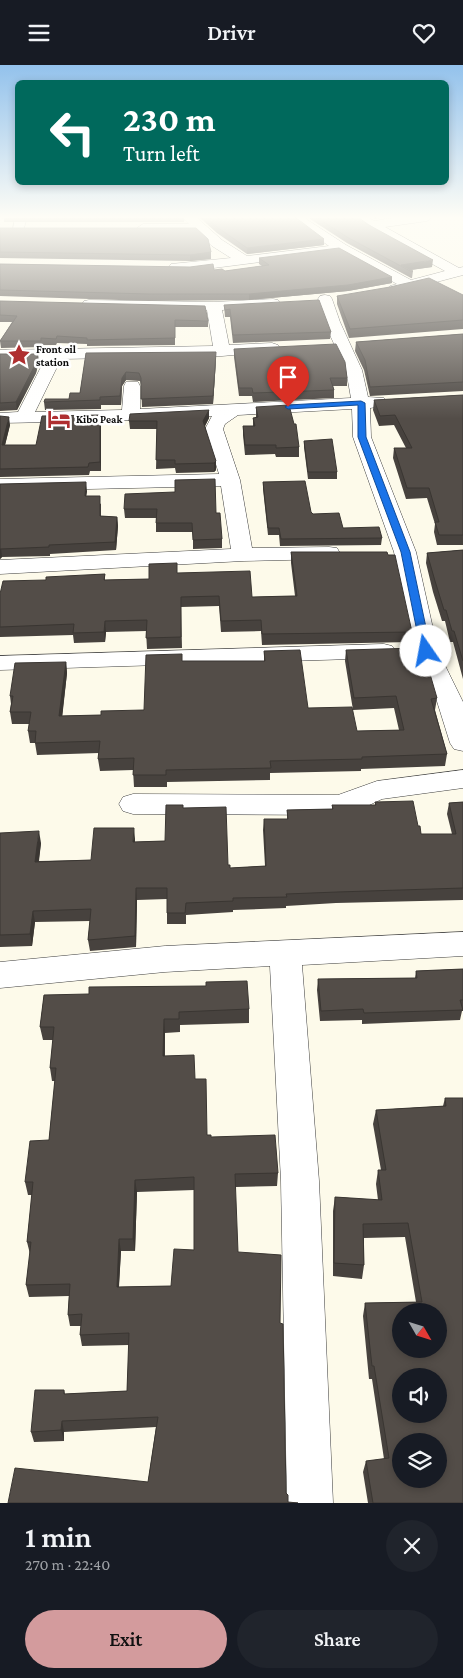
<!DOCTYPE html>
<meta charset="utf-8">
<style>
:root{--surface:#171b24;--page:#20242c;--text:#f1f3f6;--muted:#9ea1a6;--accent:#d39b9d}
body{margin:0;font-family:"Crimson Pro",serif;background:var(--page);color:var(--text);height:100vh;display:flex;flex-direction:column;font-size:19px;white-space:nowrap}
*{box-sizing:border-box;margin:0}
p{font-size:16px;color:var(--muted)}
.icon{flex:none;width:28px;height:28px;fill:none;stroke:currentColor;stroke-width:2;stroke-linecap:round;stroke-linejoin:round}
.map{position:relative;height:1438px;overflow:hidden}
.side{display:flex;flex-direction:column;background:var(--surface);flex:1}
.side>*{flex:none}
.guide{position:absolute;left:15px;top:15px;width:434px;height:105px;border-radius:8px;box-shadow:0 2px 8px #0003;background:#00695c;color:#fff;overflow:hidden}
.needle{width:32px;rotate:129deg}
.controls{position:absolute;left:392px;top:1238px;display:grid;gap:10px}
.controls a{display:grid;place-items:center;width:55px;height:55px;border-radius:50%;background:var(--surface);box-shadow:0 2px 8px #0003;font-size:25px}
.pin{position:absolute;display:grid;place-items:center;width:42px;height:42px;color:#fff;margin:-51px -21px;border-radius:50% 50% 50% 0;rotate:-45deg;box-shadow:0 0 5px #0007}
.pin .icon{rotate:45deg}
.me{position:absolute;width:55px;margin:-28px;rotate:348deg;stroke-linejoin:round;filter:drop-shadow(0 0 4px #0008)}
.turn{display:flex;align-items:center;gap:18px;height:105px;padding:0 25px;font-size:22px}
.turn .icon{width:65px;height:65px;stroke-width:2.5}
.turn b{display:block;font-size:35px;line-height:42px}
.round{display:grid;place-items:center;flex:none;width:52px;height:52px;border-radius:26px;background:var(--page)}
.summary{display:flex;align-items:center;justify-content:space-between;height:85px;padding:0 25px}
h1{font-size:30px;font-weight:600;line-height:38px}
.cta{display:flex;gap:10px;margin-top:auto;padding:10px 25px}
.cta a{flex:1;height:58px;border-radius:30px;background:var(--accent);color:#111;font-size:20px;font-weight:600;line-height:58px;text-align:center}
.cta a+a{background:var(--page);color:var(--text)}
header{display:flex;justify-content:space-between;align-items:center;height:65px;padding:0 25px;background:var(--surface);font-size:22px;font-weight:600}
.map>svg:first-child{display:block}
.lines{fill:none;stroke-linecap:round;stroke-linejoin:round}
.minor-casing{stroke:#3e3e3e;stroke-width:1}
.minor{fill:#fff;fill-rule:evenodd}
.wall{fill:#47423e;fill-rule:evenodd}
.shaded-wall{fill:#3a3632}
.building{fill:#534d48;stroke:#3a3632;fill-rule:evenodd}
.route{fill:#1a73e8;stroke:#114b97}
.labels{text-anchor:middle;stroke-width:5;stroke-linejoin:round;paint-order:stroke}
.far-poi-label{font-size:11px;font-weight:bold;fill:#0b0b0b;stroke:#fff;text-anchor:start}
</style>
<header><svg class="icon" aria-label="menu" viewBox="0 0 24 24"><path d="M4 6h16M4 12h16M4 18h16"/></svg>Drivr<svg class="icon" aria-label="heart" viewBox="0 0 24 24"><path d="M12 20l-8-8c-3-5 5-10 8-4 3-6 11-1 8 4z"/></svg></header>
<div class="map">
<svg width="463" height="1438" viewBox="0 0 463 1438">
<rect width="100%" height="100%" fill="#fdfaea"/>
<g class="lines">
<defs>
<g id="minor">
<polygon points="15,152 27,152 23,167 15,167 13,164"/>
<polygon points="182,152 196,152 222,175 247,191 329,181 288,152 303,152 346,180 411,215 445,206 367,163 352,152 368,152 374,156 398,152 433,152 427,156 385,162 459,203 463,202 463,210 395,228 390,227 388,224 390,221 397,219 339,187 190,206 176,206 169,202 171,199 231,193 212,181 197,167 143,167 137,163 143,159 189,159"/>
<polygon points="325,230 330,231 332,234 340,257 362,305 368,332 384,333 387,337 384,341 370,343 371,372 416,487 438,586 463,637 463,686 454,684 450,678 435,630 414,586 394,487 353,372 352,344 238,350 225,359 223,364 240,415 252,483 329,482 337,483 340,488 337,493 329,494 243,496 0,509 0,495 231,484 221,421 0,426 0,414 219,409 205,364 212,351 113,356 0,358 0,348 18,347 45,294 0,295 0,285 213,281 207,245 89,243 84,242 82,239 84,236 89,235 214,237 273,234 278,235 280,238 278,241 222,245 229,280 272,278 278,280 280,283 278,286 222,291 61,294 35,347 122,345 124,321 126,317 138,317 140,321 140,344 351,333 346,305 324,257 318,234 320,231"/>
<polygon points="384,579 392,581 396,586 392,591 384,593 0,605 0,591"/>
<polygon points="463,705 463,723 382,734 361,744 338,750 133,749 123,746 119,739 123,732 133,729 338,730 377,716"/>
<polygon points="463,867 463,891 302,900 319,1116 333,1438 287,1438 281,1116 270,901 165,907 0,923 0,897 165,881"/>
</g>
</defs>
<use href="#minor" class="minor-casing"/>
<use href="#minor" class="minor"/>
</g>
<g class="wall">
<polygon points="1,152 184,152 184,157 4,157 4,154"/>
<polygon points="199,152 295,152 324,180 247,189 217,168"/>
<polygon points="307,152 358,152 432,202 411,205 413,206 412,213 411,213 347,178"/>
<polygon points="0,163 211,187 211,194 190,196 0,193"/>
<polygon points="259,193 392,212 392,218 348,226 249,235 149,236 0,231 0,199 225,206 262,201 259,199"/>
<polygon points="463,230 463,264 349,273 337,239 337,231"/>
<polygon points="0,236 208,256 208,262 175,262 175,280 87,281 87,279 57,278 56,280 42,280 42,282 1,283 0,276 12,257 0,257"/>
<polygon points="224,240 331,267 330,274 233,278 230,252 225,252"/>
<polygon points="463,269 463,326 370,331 364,305 355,286 356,277"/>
<polygon points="234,284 347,313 347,321 333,321 334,325 334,333 253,337 252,331 239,331 234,292"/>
<polygon points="86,288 216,295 213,339 142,342 141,320 140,316 126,315 122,321 121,340 101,340 101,344 45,345 44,337 69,334 80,328"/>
<polygon points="0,289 39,296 36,308 17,345 0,346"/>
<polygon points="463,330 463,480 437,480 434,467 435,459 427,433 406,434 393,393 394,383 406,383 394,360 379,361 373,345 374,335"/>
<polygon points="256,342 299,382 299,392 276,392 275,389 245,390 243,370 243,361 253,361 253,353 256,353"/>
<polygon points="209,345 209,353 205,361 216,405 214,407 176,408 175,403 156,404 157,364 130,364 129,356"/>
<polygon points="0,351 10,360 5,380 36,380 101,358 101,406 90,406 89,410 0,412"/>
<polygon points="304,376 337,407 337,414 308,414 304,382"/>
<polygon points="263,417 313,449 343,463 382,473 381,480 280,481 279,470 268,470 263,424"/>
<polygon points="0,419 87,426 86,431 101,439 101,451 117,452 118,461 116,485 50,489 50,491 2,492 0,494"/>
<polygon points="175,427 216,448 222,474 222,483 193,484 193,467 156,467 156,453 125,453 124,444"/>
<polygon points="463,485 463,614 453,577 450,577 445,556 442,556 433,527 426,498 427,488"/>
<polygon points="291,487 412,567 411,577 262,580 261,566 221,567 219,541 181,542 182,583 147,584 146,566 106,567 105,577 74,578 73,570 0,572 0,529 46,515 105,509 105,515 149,514 177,508 252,532 295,531 291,498"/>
<polygon points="346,585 437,633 435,645 447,689 445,701 361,704 361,706 270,708 270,715 167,717 167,722 134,722 133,705 100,706 98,694 99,688 37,690 35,678 30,678 28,666 30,659 12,659 10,647 11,639 10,631 66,597 67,608 62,651 101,650 144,645 182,596 264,596 264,586 308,643 357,666 399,665 394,643 353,645 345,596"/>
<polygon points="375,737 418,761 421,769 452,769 447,749 449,738 463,737 463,835 336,838 286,841 286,843 233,845 233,847 186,850 186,859 167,859 167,834 137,835 136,882 90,886 88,875 90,856 35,857 32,881 0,882 0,768 41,778 39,796 91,795 135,774 135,777 165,776 183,743 230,803 265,801 263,765 264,754 287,754 287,745 332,744 332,740 375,740"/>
<polygon points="463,904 463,946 462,946 460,955 362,959 362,955 320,956 317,925 318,914 415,913 416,906"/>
<path d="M 44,930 L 249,944 L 249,958 L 180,960 L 180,967 L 165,968 L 165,991 L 195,1014 L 207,1070 L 278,1108 L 277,1121 L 236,1122 L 148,1417 L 156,1362 L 64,1367 L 64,1376 L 34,1377 L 31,1367 L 64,1325 L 65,1329 L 127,1326 L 129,1280 L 82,1281 L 80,1270 L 81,1261 L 70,1261 L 68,1250 L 69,1231 L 29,1232 L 26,1220 L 30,1189 L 27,1177 L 32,1130 L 28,1130 L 25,1117 L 49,1075 L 55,1016 L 52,1016 L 50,1003 L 53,975 L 43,975 L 40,962 ZM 194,1125 L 194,1185 L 171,1221 L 119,1222 L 121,1186 L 135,1186 L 137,1127 Z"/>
<polygon points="445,1033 463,1033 463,1438 368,1438 363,1407 366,1396 384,1394 372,1314 369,1314 363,1251 365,1238 416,1237 405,1172 364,1173 364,1200 362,1214 333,1211 333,1146 335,1132 378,1135 376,1119 378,1105 381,1105 373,1059 376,1045 443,1041"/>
</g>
<g class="shaded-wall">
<polygon points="375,152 387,152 374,154"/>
<polygon points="324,174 324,180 247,189 247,183"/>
<polygon points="211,187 211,194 190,196 190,190"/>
<polygon points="433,195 432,202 410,205 401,200"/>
<polygon points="392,212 392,218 348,226 249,235 249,229"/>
<polygon points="216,287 216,295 213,339 213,331"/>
<polygon points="38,289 39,296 36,308 17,345 16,337"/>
<polygon points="126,307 126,315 122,321 121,340 120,331 122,313"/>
<polygon points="209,345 209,353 203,365 203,356"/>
<polygon points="100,350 101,358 101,406 100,397"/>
<polygon points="9,352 10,360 3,388 2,380"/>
<polygon points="216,396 216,405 214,407 214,398"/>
<polygon points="86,417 87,426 85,440 85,431"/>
<polygon points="117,452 118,461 116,485 115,477"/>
<polygon points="1,483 2,492 0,494 0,484"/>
<polygon points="105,556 106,567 105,577 104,567"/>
<polygon points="66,597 67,608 61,663 59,651"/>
<polygon points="134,763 135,774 134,788 133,777"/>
<polygon points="39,766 41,778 37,808 35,797"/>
<polygon points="136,823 137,835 136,882 135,871"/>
<polygon points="33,846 35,857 32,881 30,869"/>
<polygon points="164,954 165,968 164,1004 163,991"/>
<polygon points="135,1115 137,1127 135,1186 133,1174"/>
<polygon points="119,1174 121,1186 118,1234 117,1222"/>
<polygon points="62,1356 64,1367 64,1376 61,1365"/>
</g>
<g class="building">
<polygon points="206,152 295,152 324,174 247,183 217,162"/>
<polygon points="316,152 358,152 367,159 433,195 401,200 413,206 412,207 347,172"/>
<polygon points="0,163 196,163 208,174 211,187 190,190 0,187"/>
<polygon points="339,183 392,212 348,220 249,229 149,229 0,225 0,199 190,202 213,199 214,205 222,204 225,206 269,200 259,193"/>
<polygon points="429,213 463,230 463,255 350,264 337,231 390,222"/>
<polygon points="319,235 331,267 233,270 230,244 225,245 224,240"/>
<polygon points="0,236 205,241 208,256 175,255 175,273 87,275 87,273 57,271 56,274 41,273 41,276 0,276 17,251 0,250"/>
<polygon points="463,269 463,317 370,322 365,295 356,277"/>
<polygon points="336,279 345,297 347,313 330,313 334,325 253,328 252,323 239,323 234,284"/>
<polygon points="216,287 213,331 141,334 141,313 139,308 126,307 122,313 120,331 100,332 100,335 44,337 45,334 69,334 70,328 80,328 86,288"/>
<polygon points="0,289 38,289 35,300 16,337 0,338"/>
<polygon points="463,330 463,470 439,470 435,457 439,457 429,423 407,423 394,383 412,383 395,350 380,351 374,335"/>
<polygon points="289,340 294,359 296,359 299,382 276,383 276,380 245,380 243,361 255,361 253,353 258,352 256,342"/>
<polygon points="209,345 203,356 216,396 214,398 175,399 175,395 156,395 157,356 129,356 130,349"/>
<polygon points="100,350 100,397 89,398 88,402 0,404 0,351 9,352 2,380 36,380 42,351"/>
<polygon points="332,374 337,407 308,407 304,376"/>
<polygon points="215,414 216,448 220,448 222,474 193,475 192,458 156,458 157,444 124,444 125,429 175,427 175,415"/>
<polygon points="305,416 311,447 313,449 339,448 343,463 379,462 382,473 281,474 279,463 268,463 263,417"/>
<polygon points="86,417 85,431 100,431 100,451 117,452 115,477 49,480 49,482 0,484 0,419"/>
<polygon points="463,485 463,596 454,566 452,566 446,545 444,545 435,516 427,488"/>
<polygon points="291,487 387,487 388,490 395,490 412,567 262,569 261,555 221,556 219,531 181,532 181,572 146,573 147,555 105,556 104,567 73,568 74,559 0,562 0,529 3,516 46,515 46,512 105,509 104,515 149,514 149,499 177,498 177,508 250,506 252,532 293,531 297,531"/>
<polygon points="418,583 430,609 437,633 431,634 447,689 362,692 362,694 270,696 271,703 166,705 166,710 133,710 134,693 98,694 100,676 35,678 36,666 28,666 31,647 10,647 13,631 10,631 15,598 66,597 59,651 101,650 101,646 144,645 146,590 182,589 182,596 265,596 264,586 300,585 308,643 352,642 357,666 404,665 396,631 354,633 346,585"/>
<polygon points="413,736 418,761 420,761 421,769 456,769 449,738 463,737 463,823 337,827 286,829 287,832 233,833 233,836 186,838 185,848 167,848 167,823 136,823 135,871 88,875 91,844 33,846 30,869 0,870 0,768 39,766 35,797 91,795 94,763 134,763 133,777 165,776 166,740 183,740 183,743 226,742 228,800 230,800 230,803 266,801 264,754 288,754 287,745 333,744 332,740 376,740 375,737"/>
<polygon points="463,904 463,935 460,935 463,945 364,948 363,944 321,946 318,914 417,913 416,906"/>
<path d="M 247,916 L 249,944 L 179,947 L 179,954 L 164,954 L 163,991 L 194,990 L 195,1014 L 206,1014 L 207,1070 L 211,1070 L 211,1072 L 275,1070 L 278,1108 L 235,1109 L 238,1187 L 281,1190 L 280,1258 L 283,1259 L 286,1428 L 288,1430 L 288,1437 L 298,1438 L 8,1438 L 15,1403 L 148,1417 L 158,1352 L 62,1356 L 61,1365 L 31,1367 L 35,1325 L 64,1325 L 64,1329 L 127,1326 L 129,1268 L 80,1270 L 82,1249 L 68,1250 L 70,1219 L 26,1220 L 31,1177 L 27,1177 L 33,1117 L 25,1117 L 30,1076 L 49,1075 L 56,1003 L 50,1003 L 54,962 L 40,962 L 44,930 L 89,929 L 89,922 L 206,921 L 206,917 ZM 194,1112 L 194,1185 L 174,1184 L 171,1221 L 117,1222 L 119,1174 L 133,1174 L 135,1115 Z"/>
<path d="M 445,1033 L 463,1033 L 463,1438 L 373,1438 L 366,1396 L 389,1393 L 374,1301 L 372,1301 L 365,1238 L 422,1237 L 408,1158 L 363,1159 L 364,1200 L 334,1198 L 335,1132 L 382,1135 L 378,1105 L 386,1105 L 376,1045 L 446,1041 ZM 401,1246 L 439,1246 L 439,1284 L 401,1284 ZM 401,1311 L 439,1311 L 439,1349 L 401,1349 ZM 401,1376 L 439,1376 L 439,1414 L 401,1414 Z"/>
</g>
<linearGradient id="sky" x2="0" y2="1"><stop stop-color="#93c2ec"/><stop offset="0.43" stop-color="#fefdf6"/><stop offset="1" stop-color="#fefdf6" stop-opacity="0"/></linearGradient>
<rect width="463" height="354" fill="url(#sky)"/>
<polygon class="route" points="361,336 365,338 366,372 410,487 431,586 429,588 426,589 421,586 401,487 358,372 358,340 288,344 285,342 288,340"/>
<defs>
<symbol id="sight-bare" viewBox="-9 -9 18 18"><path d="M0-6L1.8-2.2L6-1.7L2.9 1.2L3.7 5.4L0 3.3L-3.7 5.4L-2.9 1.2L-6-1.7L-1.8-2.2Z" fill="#af2f30" stroke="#fff" stroke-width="2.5" paint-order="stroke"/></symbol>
<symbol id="hotel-bare" viewBox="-9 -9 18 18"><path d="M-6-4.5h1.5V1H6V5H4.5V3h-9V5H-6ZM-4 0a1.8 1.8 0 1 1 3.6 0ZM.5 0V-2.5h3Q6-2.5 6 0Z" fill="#af2f30" stroke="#fff" stroke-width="2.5" paint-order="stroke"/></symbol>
</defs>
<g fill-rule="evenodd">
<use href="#sight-bare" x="3" y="274" width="32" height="32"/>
<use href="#hotel-bare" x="43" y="338" width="32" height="32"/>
</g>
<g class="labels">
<g class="far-poi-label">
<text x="36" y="288">Front oil<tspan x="36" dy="13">station</tspan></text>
<text x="76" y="358">Kibo Peak</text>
</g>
</g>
</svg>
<div class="controls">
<a><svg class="needle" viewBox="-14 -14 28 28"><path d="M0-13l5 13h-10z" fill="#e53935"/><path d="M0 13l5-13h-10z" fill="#9ea1a6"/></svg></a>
<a><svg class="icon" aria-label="sound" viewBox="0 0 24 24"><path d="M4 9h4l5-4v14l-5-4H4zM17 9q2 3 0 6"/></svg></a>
<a><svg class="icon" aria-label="layers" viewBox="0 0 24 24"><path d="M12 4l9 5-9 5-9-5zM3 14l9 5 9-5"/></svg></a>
</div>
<div class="pin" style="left:288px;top:342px;background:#d93025"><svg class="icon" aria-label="arrive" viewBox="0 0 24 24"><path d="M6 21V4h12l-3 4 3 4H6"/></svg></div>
<svg class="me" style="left:426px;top:586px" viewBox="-20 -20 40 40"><circle r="19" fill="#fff"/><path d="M0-13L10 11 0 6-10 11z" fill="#1a73e8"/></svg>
<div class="guide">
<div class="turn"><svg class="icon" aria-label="left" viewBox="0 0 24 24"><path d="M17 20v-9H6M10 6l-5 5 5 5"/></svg><div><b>230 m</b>Turn left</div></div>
</div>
</div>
<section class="side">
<div class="summary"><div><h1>1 min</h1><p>270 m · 22:40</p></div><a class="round"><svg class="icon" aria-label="close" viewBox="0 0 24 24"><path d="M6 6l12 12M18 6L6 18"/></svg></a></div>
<div class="cta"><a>Exit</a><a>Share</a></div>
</section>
